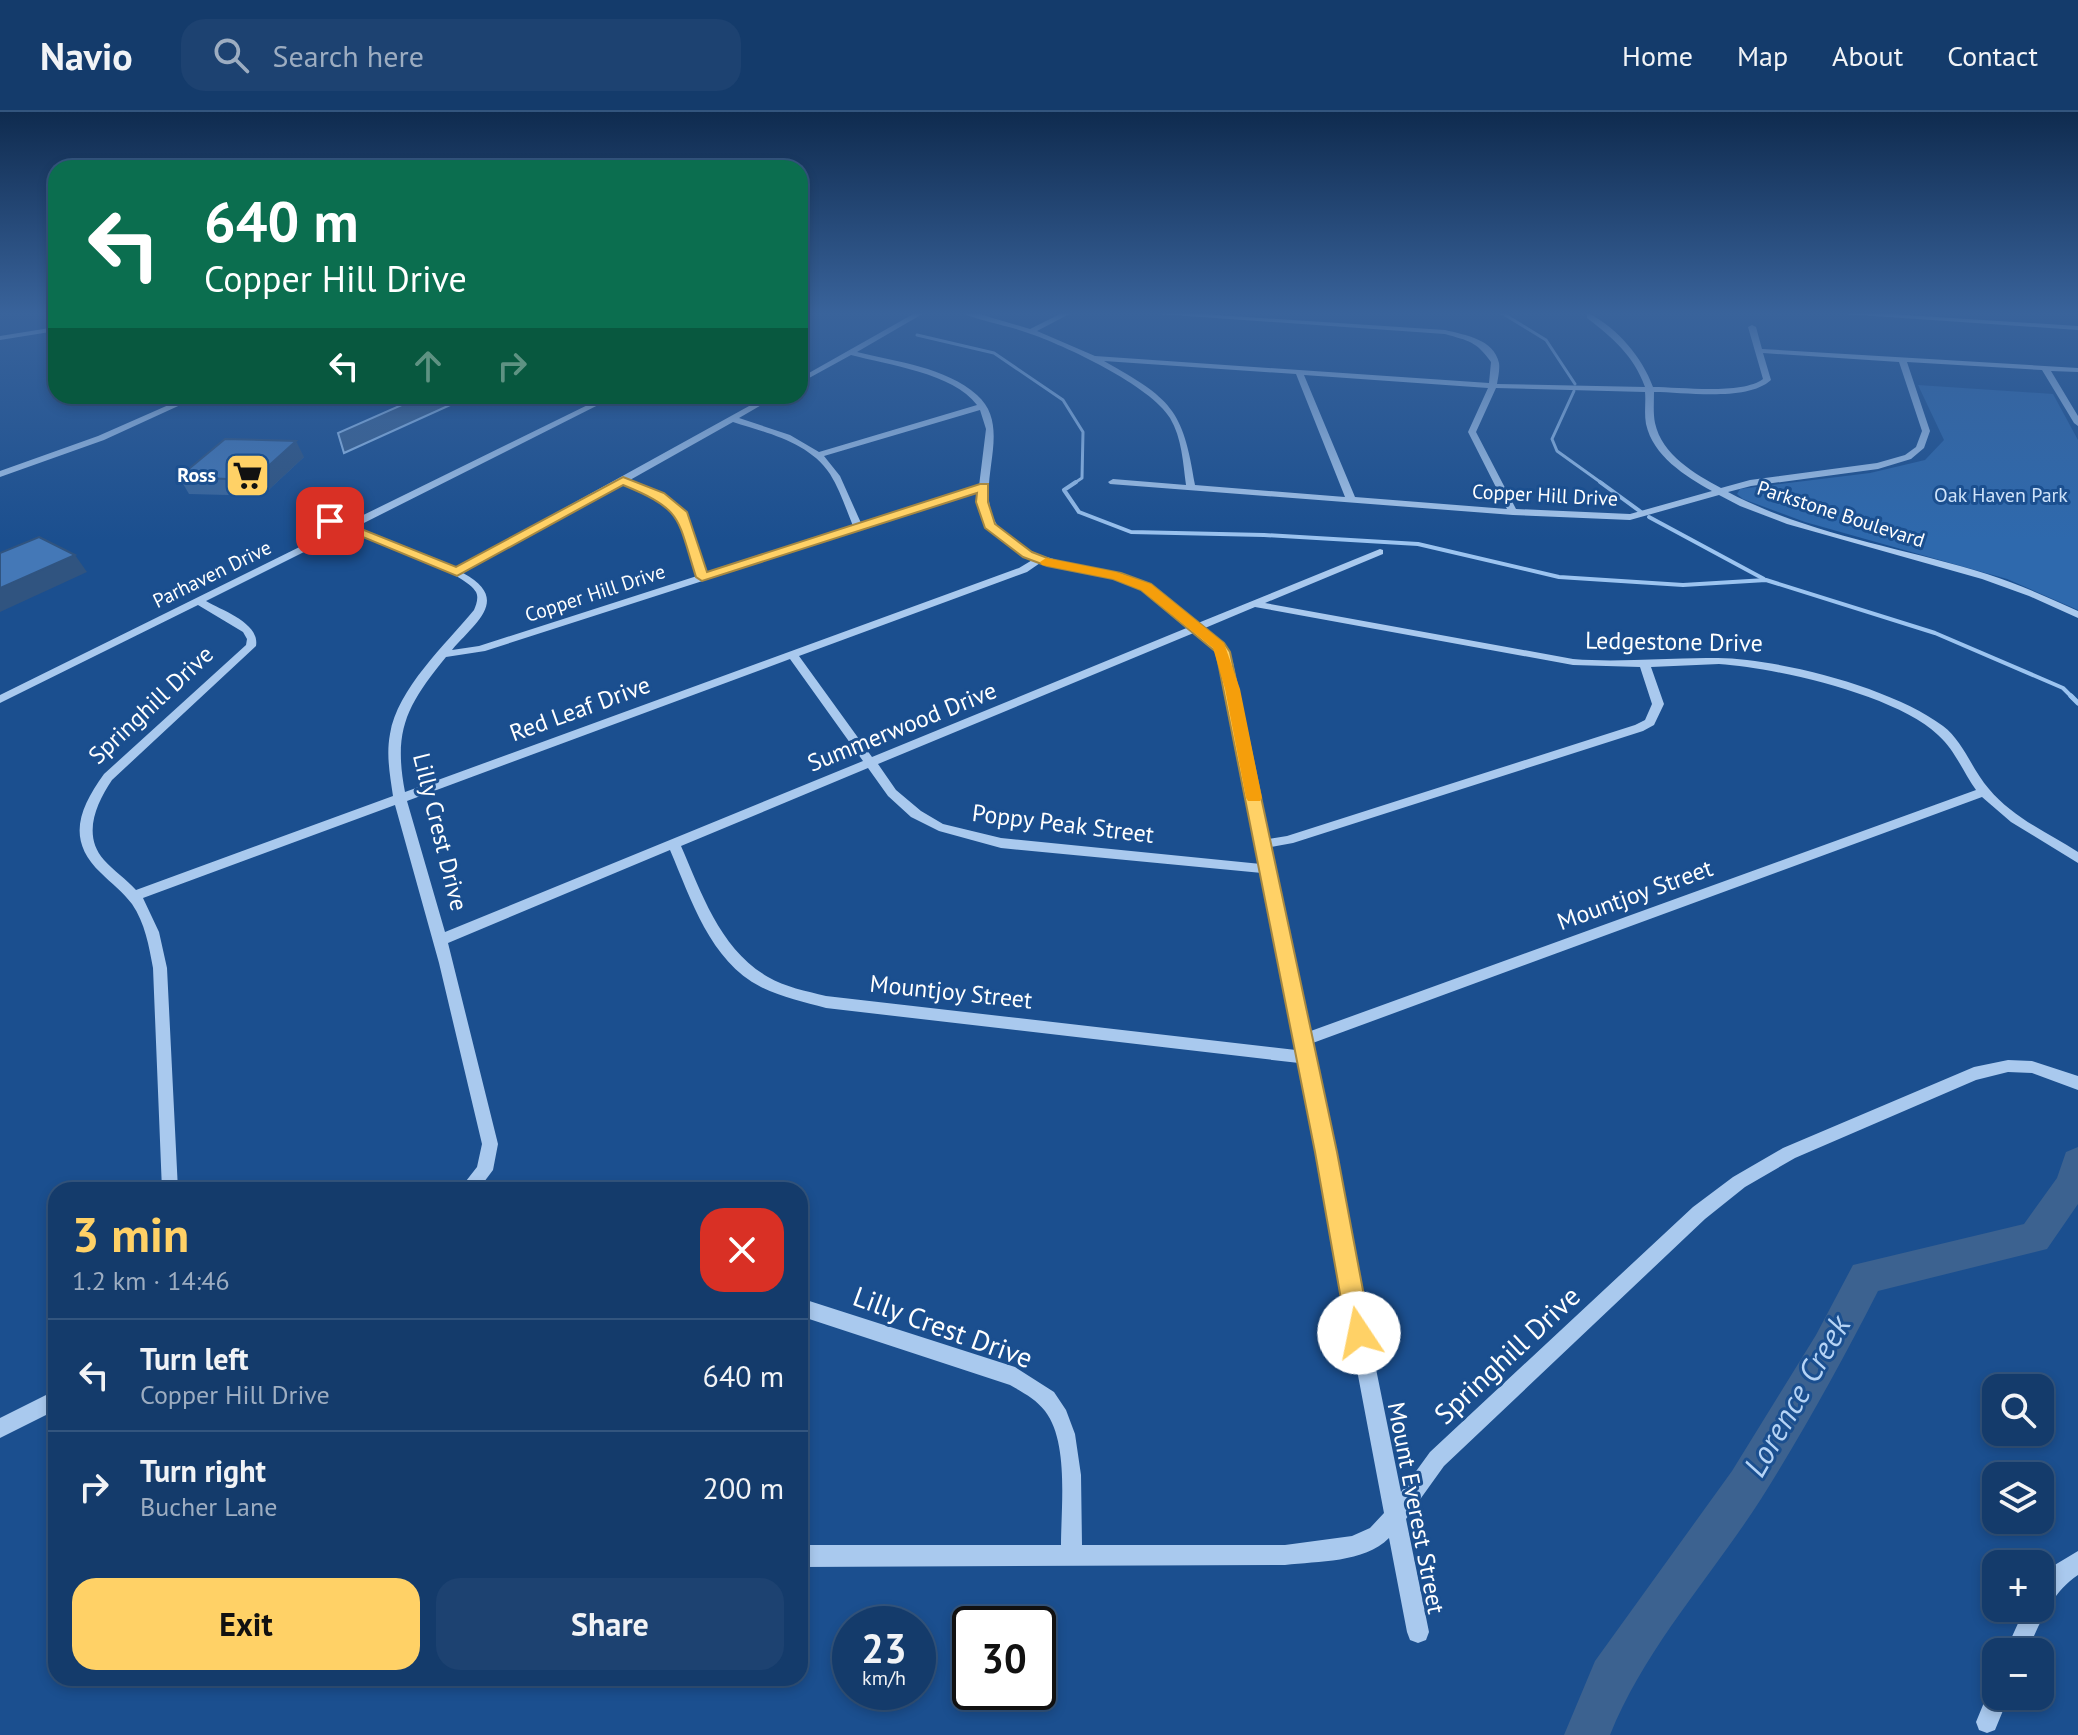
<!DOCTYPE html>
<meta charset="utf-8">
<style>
:root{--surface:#143b6b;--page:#1d4271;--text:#f1f3f6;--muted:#9dadc1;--line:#33557e;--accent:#ffd166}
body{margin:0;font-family:"PT Sans",sans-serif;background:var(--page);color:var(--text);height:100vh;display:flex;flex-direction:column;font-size:30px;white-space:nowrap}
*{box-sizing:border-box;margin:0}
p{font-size:26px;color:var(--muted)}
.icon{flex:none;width:44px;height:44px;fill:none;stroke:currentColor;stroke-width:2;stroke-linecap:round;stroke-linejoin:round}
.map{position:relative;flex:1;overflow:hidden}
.side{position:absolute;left:48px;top:1070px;width:760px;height:504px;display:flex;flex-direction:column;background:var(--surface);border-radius:24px;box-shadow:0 4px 12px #0003,0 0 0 2px var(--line)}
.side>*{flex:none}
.guide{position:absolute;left:48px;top:48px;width:760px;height:244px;border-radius:24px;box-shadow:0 4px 12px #0003,0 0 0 2px var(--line);background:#0b6e4f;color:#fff;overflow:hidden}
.tools{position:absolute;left:1982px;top:1262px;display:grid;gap:16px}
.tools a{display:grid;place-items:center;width:72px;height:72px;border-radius:16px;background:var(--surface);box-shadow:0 4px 12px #0003,0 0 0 2px var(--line);font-size:40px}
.speed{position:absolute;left:832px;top:1494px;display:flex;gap:16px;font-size:40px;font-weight:700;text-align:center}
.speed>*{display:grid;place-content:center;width:104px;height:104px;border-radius:50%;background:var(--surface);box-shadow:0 4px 12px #0003,0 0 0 2px var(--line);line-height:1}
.speed small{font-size:20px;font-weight:400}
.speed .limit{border:4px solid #111;border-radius:12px;background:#fff;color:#111}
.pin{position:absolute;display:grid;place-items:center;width:68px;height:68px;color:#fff;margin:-34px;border-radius:16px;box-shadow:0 4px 12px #0006}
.me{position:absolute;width:88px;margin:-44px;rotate:349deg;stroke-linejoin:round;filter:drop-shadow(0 0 6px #0008)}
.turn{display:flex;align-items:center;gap:28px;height:168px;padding:0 24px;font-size:36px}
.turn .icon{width:104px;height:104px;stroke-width:2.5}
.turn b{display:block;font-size:56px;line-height:68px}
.lanes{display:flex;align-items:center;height:76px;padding:0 24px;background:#0003;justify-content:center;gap:40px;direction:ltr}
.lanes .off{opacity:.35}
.round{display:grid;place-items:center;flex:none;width:84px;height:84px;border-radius:24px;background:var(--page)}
.headline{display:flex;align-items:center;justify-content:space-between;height:136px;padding:0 24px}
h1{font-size:48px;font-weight:800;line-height:60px;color:var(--accent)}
.action{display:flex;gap:16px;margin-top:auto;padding:16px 24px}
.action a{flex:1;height:92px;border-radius:24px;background:var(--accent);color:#111;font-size:32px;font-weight:800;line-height:92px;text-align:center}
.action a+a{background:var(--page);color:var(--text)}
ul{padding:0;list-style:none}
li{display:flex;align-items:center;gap:24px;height:112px;padding:0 24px;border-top:2px solid var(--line)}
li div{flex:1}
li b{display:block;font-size:30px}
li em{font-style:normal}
header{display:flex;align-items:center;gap:48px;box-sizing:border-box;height:112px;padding:0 40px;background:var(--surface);border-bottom:2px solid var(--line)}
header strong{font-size:38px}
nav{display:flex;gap:44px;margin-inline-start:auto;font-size:28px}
.search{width:560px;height:72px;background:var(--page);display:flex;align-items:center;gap:20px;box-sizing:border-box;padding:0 28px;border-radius:24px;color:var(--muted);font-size:30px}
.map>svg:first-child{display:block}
.green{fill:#2e69ad}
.water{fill:#3c6290;stroke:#9cc4f0;stroke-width:2}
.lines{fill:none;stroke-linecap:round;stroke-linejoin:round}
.stream-far2{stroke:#9cc4f0;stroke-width:3}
.stream-far1{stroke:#9cc4f0;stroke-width:4}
.stream{stroke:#9cc4f0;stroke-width:5}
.river{fill:#3c6290;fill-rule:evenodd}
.minor{fill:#a9c9ee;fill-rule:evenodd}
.wall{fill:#3a679d}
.shaded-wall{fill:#305480}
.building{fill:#4478b7;stroke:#305480;stroke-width:2}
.route{fill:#ffd166;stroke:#a68842;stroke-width:2}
.slow{fill:#f59e0b}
.labels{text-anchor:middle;stroke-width:6;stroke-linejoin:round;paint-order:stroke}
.far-poi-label{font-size:20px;font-weight:bold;fill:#fff;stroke:#1b4f8f;text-anchor:end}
.far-street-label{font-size:20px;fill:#fff;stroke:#1b4f8f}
.far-park-label{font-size:20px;fill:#cfe3fa;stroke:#1b4f8f}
.street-label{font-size:24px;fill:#fff;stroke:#1b4f8f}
.near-street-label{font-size:28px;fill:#fff;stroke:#1b4f8f}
.near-water-label{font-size:32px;font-style:italic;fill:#b5d3f5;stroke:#1b4f8f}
</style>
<header>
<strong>Navio</strong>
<div class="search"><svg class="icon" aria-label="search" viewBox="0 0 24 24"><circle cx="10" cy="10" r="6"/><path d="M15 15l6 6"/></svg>Search here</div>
<nav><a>Home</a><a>Map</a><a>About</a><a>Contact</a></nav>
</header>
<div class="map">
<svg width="2078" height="1623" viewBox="0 0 2078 1623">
<rect width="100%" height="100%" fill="#1b4f8f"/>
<polygon class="green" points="1918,273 2053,282 2078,328 2078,498 2007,467 1805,410 1743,387 1737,382 1740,377 1870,361 1925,348 1944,328"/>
<polygon class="water" points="422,284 470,284 344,341 338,321"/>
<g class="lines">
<g class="stream-far2">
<polyline points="1502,201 1546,228 1575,272"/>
<polyline points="917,223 994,241 1063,288 1083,320 1082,366 1073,372"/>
<polyline points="1574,279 1552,327 1557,339 1603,372"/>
</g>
<g class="stream-far1">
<polyline points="1076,370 1064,378 1079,400 1131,420 1264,423 1418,432 1559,465 1683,473 1766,468 1935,521 2063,576 2073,586"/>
<polyline points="1600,370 1641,400"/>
<polyline points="1649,405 1764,467"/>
</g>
<polyline class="stream" points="2071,584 2078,591"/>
<path class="river" d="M 2078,1035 L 2078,1092 L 2047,1137 L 1878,1179 C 1842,1250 1803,1320 1761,1387 C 1711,1465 1645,1536 1610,1623 L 1564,1623 L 1595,1549 L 1732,1359 L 1816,1223 L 1853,1153 L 2024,1112 L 2057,1066 L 2066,1040 Z"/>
<g class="minor">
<path d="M 915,201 L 924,201 L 857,240 C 896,250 946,255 977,283 C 1019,320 963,385 1006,423 C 1042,455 1097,451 1139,468 C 1162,477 1178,497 1198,511 L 1380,437 L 1383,438 L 1383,442 L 1265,491 L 1573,547 C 1622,551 1670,545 1718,546 C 1781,547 1893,576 1943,614 C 1964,630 1972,658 1989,677 C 2012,705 2048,721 2078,740 L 2078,751 L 2011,710 L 1982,685 L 1310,932 L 1401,1380 L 1430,1340 L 1693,1095 L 1733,1065 L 1783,1036 L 1974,955 L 2008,948 L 2032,949 L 2078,964 L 2078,978 L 2032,961 L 2008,960 L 1976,968 L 1795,1046 L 1745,1075 L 1705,1107 L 1444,1354 L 1406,1407 L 1429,1520 L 1426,1528 L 1418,1531 L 1410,1528 L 1407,1520 L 1389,1426 C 1364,1451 1318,1449 1285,1453 L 800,1455 L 800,1433 L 1061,1433 C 1061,1395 1069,1330 1045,1299 C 1036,1287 1022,1280 1010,1273 L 800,1204 L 800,1186 L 1015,1255 L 1054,1280 L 1066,1298 L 1075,1322 L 1081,1363 L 1082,1433 L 1285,1433 L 1352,1424 L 1370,1416 L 1384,1401 L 1299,951 L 826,896 C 804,890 782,885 761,875 C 710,849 691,787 670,738 L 448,831 L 498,1032 L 493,1058 L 478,1078 L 459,1078 L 477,1055 L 482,1032 L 439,851 L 395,693 L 143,786 L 159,820 L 167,856 L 178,1078 L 162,1078 L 153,856 C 149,834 145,811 132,792 C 123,780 111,771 101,761 C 66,728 79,697 104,662 L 246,533 L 247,527 L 243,520 L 198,493 L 4,589 L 0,591 L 0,583 L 340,415 L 310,403 L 310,399 L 316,399 L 347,411 L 606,284 L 616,284 L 356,415 L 456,456 L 767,284 L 777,284 L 739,306 L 790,323 L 819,340 L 977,293 C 953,261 888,253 851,243 L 800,271 L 800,266 ZM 980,298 L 986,317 L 979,374 L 861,411 L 840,364 L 824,344 ZM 733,310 C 767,321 809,330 830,362 C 840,378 846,397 853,414 L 706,461 C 690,405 685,391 630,368 ZM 623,371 C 679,395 681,408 697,464 L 479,534 L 452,538 C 476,510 511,487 463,461 ZM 979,380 C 979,417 1002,434 1034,447 L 1019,456 L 405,680 C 393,618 407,593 446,545 L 485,539 ZM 348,418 C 371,427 467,461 476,480 C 479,486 476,493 474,498 C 446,532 397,577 390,622 C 386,643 390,663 393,684 L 136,778 C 126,767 114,759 104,748 C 82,723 96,692 112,668 L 256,534 C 260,511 223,499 206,489 ZM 1043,449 L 1131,472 L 1150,483 L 1189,515 L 872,645 L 799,544 L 1027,460 ZM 1255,495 L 1573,553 L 1640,555 L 1652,592 L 1645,608 L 1635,613 L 1287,724 L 1269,727 L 1233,551 L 1225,534 L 1205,516 ZM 1196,520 L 1214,534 L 1222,551 L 1261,752 L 1001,726 L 943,712 L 921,699 L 896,678 L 878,652 ZM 790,547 L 863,649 L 445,820 L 407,689 ZM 1719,552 C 1777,556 1896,583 1938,623 C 1955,638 1963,660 1976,678 L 1308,920 L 1271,735 L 1293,731 L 1643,619 L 1654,613 L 1664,592 L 1651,555 ZM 868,656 L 888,684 L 911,705 L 939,719 L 1001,736 L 1262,761 L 1296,938 L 826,884 C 806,879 785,875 768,865 C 720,837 702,782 681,734 Z"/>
<path d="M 963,201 L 976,201 L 1030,217 L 1062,201 L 1071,201 L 1037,219 L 1095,244 L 1489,271 L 1491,250 C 1476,229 1469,229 1445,222 L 1145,201 L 1186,201 L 1445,218 C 1465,223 1494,227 1499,251 C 1500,257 1498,266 1497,272 L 1645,275 C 1634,244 1612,225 1587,206 L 1587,202 L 1590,202 C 1618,217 1642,245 1653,275 C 1680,275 1742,283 1763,267 L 1748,215 L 1752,213 L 1756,215 L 1762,237 L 2078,256 L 2078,260 L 2051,259 L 2078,304 L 2078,314 L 2074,311 L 2042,258 L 1907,250 L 1930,319 L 1924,336 L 1911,347 L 1878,357 L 1751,374 L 1728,380 C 1809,423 1901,435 1987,462 C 2018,472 2048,485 2078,499 L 2078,506 L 2029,484 L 1982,467 L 1787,412 L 1740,394 L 1719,383 L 1630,408 L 1513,403 L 1110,372 L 1108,370 L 1113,367 L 1186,373 C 1183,351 1182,326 1170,306 C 1151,274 1064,233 1028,221 C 1007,213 982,210 963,201 ZM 1763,241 L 1899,250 L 1922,319 L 1916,335 L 1905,343 L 1877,351 L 1750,368 L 1721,376 C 1695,362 1662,343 1655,311 C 1653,301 1654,290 1654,280 C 1685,280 1747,290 1771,268 ZM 1104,249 L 1296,262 L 1345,385 L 1195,373 C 1183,296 1171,287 1104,249 ZM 1304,263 L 1488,276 L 1468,320 L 1507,397 L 1355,385 ZM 1496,276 L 1645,280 C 1646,290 1644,301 1646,312 C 1653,344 1685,364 1712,379 L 1630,402 L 1516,397 L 1476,320 Z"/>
<polygon points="1830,201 1873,201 2078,214 2078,218"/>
<polygon points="56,215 56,219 0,228 0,224"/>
<polygon points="189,284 200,284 104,328 0,365 0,359 98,324"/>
<polygon points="56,1278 56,1298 0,1326 0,1306"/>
<path d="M 2078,1439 L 2078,1463 C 2051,1481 2040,1511 2027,1540 L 2005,1540 L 2025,1496 L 2040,1496 L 2040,1470 L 2048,1457 Z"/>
<polygon points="1996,1574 1996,1584 2009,1584 1995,1618 1987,1621 1979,1618 1976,1610 1990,1576"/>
</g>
</g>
<polygon class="wall" points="304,345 262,384 189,382 179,365"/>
<g class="shaded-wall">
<polygon points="296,329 304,345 262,384 253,368"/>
<polygon points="75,443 87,460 0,500 0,476"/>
</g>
<g class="building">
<polygon points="225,327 296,329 253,368 179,365"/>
<polygon points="39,425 75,443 0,476 0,441"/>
</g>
<linearGradient id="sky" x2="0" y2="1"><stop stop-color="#0f2b4f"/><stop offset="0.47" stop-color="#39639b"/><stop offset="1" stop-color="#39639b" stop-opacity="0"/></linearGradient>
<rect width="2078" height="428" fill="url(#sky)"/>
<path class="route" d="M 623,365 L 664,381 L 687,400 L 707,460 L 980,372 L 988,372 L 988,390 L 995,412 L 1032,440 L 1050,447 L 1121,461 L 1151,472 L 1224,531 L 1230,540 L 1337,1040 L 1371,1221 L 1367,1229 L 1359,1232 L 1350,1229 L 1347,1221 L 1315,1040 L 1216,540 L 1141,478 L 1113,467 L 1047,454 L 1023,445 L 985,416 L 976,390 L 977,381 L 702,469 L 696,465 C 677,406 684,398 623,373 L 457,464 L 324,409 L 334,406 L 456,455 Z"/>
<polygon class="slow" points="1046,446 1116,460 1151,472 1224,531 1240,577 1262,686 1260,689 1248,689 1246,686 1225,577 1213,536 1141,478 1113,467 1042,453 1040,450"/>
<defs>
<symbol id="supermarket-square" viewBox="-11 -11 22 22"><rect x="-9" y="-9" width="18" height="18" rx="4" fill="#ffd166" stroke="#1b4f8f"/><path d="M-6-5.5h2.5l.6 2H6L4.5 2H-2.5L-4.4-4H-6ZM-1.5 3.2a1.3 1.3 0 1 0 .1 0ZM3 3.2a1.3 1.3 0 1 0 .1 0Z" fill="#111"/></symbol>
</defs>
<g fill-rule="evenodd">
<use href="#supermarket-square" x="222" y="338" width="51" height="51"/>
</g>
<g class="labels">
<g class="far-poi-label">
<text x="216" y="370">Ross</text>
</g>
<g class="far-street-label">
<text transform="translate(1545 383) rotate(3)" y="7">Copper Hill Drive</text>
<text transform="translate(1841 402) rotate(18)" y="7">Parkstone Boulevard</text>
<text transform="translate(212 462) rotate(-26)" y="7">Parhaven Drive</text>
<text transform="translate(595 481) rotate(-18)" y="7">Copper Hill Drive</text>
</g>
<g class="far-park-label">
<text x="2001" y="390">Oak Haven Park</text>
</g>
<g class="street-label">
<text transform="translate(1674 530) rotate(1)" y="8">Ledgestone Drive</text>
<text transform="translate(151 593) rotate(-43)" y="8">Springhill Drive</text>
<text transform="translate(580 597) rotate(-20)" y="8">Red Leaf Drive</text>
<text transform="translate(902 615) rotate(-22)" y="8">Summerwood Drive</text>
<text transform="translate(1063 712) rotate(7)" y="8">Poppy Peak Street</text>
<text transform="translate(440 720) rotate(76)" y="8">Lilly Crest Drive</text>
<text transform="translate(1635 783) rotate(-20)" y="8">Mountjoy Street</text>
<text transform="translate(951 880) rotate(6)" y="8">Mountjoy Street</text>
<text transform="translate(1416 1396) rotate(79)" y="8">Mount Everest Street</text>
</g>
<g class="near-street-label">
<text transform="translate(943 1215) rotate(20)" y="10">Lilly Crest Drive</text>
<text transform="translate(1507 1243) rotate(-43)" y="10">Springhill Drive</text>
</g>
<g class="near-water-label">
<text transform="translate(1797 1284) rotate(-60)" y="11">Lorence Creek</text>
</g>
</g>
</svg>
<div class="tools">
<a><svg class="icon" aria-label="search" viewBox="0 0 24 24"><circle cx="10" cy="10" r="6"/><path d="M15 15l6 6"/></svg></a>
<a><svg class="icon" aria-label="layers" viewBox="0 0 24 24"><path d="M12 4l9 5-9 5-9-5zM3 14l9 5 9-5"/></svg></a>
<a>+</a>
<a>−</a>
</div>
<div class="speed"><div>23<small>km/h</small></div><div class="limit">30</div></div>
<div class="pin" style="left:330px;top:409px;background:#d93025"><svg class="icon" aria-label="arrive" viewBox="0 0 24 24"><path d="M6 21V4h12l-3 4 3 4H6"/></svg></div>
<svg class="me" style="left:1359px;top:1221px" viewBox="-20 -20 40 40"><circle r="19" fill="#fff"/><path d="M0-13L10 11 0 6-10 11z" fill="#ffd166"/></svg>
<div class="guide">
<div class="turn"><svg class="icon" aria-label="left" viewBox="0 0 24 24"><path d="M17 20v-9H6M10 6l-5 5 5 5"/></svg><div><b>640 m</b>Copper Hill Drive</div></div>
<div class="lanes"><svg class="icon" aria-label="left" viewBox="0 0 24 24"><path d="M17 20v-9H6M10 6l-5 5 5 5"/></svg><svg class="icon off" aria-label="ahead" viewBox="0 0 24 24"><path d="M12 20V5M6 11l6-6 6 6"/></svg><svg class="icon off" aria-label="right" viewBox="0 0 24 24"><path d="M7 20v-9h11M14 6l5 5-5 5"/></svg></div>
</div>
<section class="side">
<div class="headline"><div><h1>3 min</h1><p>1.2 km · 14:46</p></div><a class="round" style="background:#d93025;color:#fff"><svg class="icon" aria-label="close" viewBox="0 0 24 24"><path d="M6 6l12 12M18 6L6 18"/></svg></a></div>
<ul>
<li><svg class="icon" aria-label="left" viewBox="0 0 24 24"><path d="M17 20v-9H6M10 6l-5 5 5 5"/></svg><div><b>Turn left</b><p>Copper Hill Drive</p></div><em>640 m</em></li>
<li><svg class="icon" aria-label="right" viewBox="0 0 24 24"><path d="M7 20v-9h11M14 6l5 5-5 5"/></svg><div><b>Turn right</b><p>Bucher Lane</p></div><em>200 m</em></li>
</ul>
<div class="action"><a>Exit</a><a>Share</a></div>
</section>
</div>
